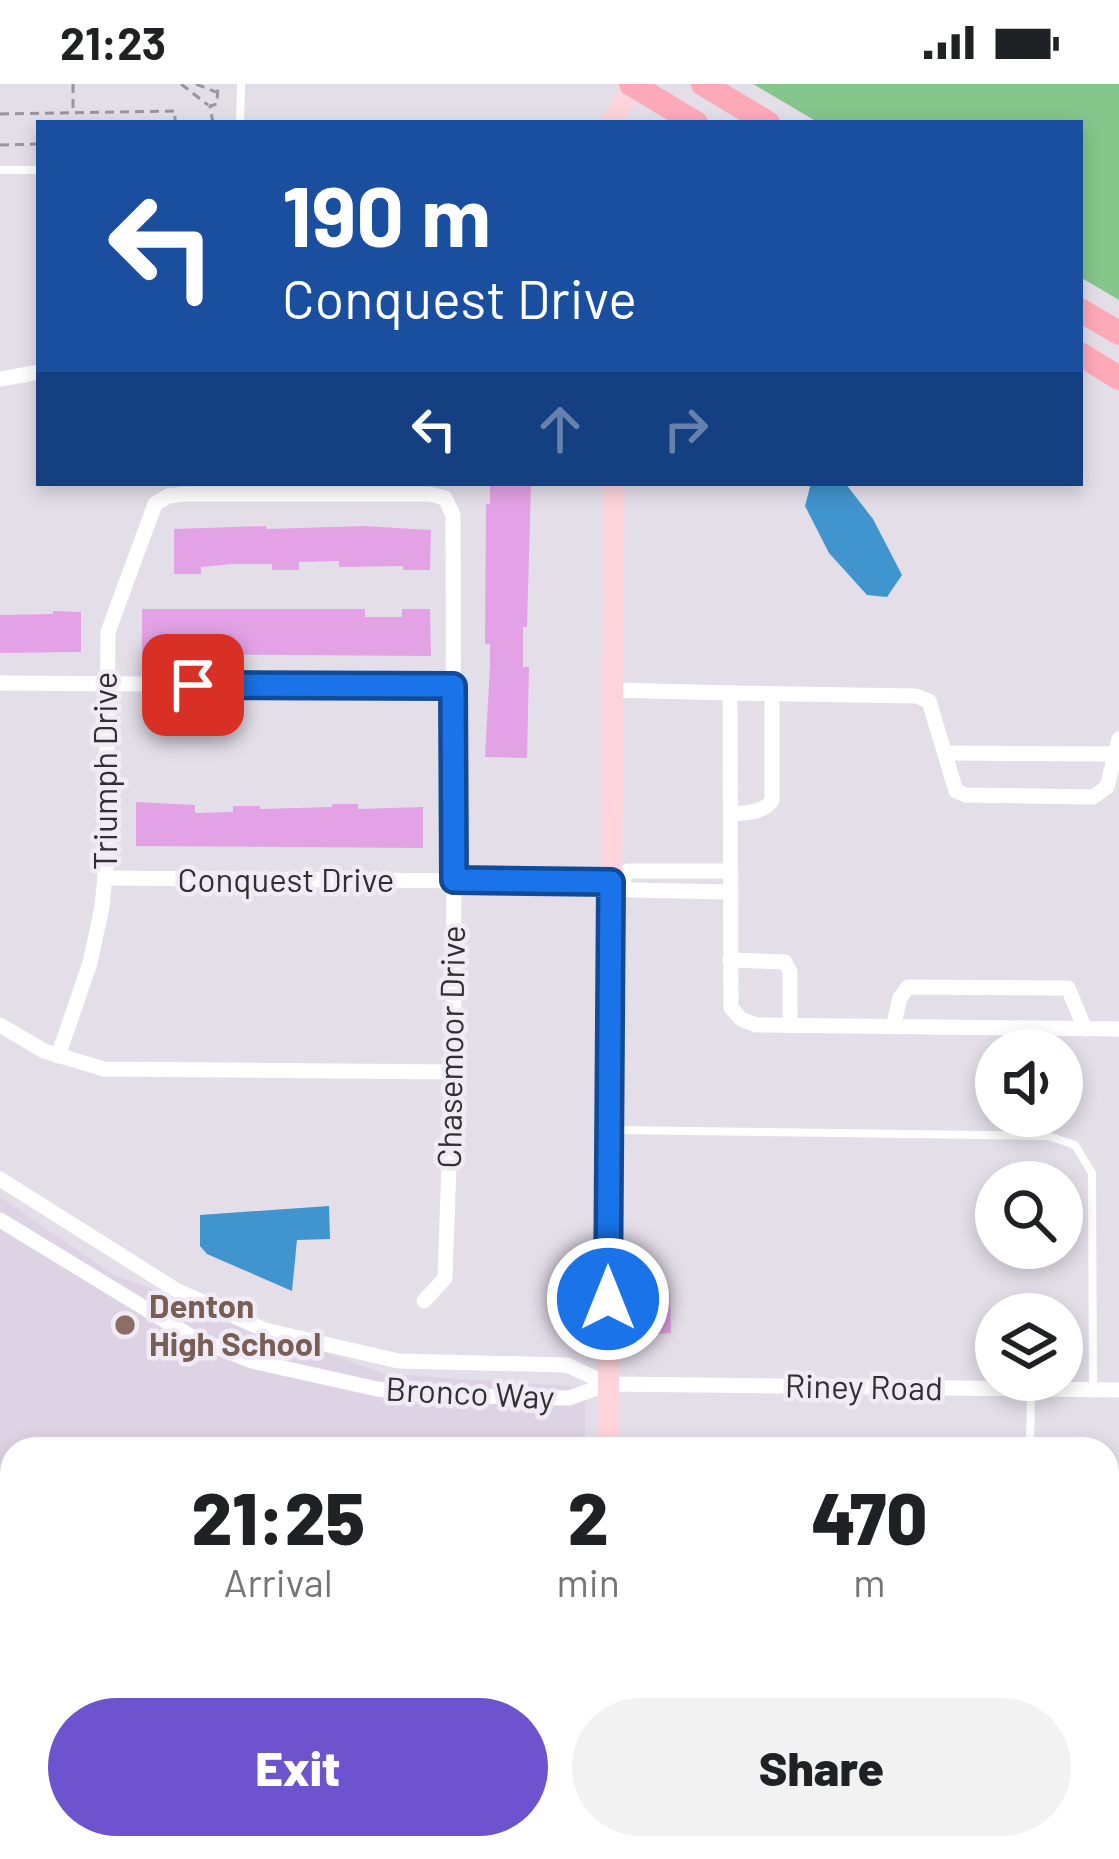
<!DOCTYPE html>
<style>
:root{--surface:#fff;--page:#f2f2f2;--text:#202124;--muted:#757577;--accent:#6d53cd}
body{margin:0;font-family:Barlow,sans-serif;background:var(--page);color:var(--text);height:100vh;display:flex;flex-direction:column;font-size:45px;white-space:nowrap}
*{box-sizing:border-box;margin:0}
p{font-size:39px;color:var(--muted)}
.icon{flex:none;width:66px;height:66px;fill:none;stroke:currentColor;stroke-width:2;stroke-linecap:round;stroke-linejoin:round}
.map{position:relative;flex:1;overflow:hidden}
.details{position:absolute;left:0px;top:1353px;width:1119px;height:423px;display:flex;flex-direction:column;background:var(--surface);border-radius:36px 36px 0 0;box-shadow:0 6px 18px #0003}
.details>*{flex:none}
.top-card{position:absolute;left:36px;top:36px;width:1047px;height:366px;border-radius:0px;box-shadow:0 6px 18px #0003;background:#1a4fa0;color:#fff;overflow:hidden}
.fabs{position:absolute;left:975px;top:945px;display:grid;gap:24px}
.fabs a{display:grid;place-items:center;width:108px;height:108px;border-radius:50%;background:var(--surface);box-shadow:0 6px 18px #0003;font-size:60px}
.pin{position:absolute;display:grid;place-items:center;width:102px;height:102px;color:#fff;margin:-51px;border-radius:24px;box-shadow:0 6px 18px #0006}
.me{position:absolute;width:132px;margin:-66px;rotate:0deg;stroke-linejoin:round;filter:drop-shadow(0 0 9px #0008)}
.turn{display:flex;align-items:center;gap:42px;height:252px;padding:0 48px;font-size:54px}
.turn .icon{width:156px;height:156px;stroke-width:2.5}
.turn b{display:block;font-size:84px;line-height:102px}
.lanes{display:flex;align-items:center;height:114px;padding:0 48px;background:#0003;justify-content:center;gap:60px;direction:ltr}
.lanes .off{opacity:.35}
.eta{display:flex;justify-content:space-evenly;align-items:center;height:204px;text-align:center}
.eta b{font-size:72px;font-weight:800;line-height:84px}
.button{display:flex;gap:24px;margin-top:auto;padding:24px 48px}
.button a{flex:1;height:138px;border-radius:72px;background:var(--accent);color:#fff;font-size:48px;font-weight:800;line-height:138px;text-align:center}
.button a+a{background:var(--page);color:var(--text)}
.status{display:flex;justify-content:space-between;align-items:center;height:84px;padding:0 60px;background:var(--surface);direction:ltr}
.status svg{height:33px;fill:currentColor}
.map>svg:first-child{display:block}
.built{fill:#ddd3e5}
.green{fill:#85c68a}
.water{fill:#4095ce}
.building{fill:#e4a2e6}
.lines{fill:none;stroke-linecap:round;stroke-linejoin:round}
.path{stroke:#9a969e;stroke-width:3;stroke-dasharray:9 6;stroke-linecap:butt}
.service{stroke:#fff;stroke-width:8}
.minor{stroke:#fff;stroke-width:15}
.secondary{stroke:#fed4db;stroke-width:21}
.primary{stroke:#fea9b8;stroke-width:24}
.route-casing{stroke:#114b97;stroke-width:30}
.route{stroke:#1a73e8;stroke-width:21}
.education-dot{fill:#8d6e63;stroke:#f1ebf6;stroke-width:4.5}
.labels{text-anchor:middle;stroke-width:9;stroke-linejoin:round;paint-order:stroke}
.street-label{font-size:33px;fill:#312f33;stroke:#f1ebf6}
.education-label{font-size:33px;font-weight:bold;fill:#785e54;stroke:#f1ebf6;text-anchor:start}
</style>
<div class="status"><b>21:23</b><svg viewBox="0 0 49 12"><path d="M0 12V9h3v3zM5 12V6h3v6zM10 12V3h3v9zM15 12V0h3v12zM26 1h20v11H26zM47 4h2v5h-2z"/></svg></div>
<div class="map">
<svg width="1119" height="1775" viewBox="0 0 1119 1775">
<rect width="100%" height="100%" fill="#e4dee9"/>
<polygon class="built" points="0,1113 114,1191 385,1290 585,1303 585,1365 12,1365 12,1395 0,1395"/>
<polygon class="green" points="753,0 1119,0 1119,216 1080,193 1080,39 819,39"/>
<g class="water">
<polygon points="811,399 845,399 873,435 902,491 887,513 867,511 829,469 805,422"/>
<polygon points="329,1122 330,1155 297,1156 292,1207 207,1170 200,1162 200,1131"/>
</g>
<g class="building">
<polygon points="490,399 531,399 527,543 523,543 523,583 529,583 527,674 485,673 490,582 490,560 485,560 486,420 490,420"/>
<polygon points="266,442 266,445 364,442 431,446 430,486 403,486 403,482 339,483 339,477 299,478 299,486 272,486 272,480 233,480 201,483 201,490 174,490 174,445"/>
<polygon points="142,525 365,525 365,533 402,533 402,525 430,525 431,572 142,570"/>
<polygon points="53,527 81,528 81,568 0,569 0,531 53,530"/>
<polygon points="136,718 195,721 195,729 233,728 233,722 260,722 260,725 332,723 332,720 358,720 358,725 423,723 423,764 136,762"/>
<polygon points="652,1210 670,1210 671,1249 653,1250"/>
<polygon points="12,1679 12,1749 1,1749 0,1680"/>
</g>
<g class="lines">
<g class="path">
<polyline points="73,0 73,27"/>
<polyline points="181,0 208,21"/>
<polyline points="196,0 216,8"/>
<polyline points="0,30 175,27 175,39"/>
<polyline points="213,39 210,22 217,20 218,0"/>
<polyline points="0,61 39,60"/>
</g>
<g class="service">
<polyline points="240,39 241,0"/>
<polyline points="0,86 39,86"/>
<polyline points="615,1046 1048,1052 1075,1061 1092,1089 1093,1305"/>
<polyline points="1030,1365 1031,1306"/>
<polyline points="1107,1390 1119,1391"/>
<polyline points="1107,1424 1119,1425"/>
<polyline points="1107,1461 1119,1460"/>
<polyline points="160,1769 161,1775"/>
</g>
<g class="minor">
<polyline points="0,295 39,288"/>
<polyline points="0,599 453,602"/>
<polyline points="613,606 730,609"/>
<polyline points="1119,655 1107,703 1093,713 966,711 956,707 929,617 916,612 730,609 731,924 741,935 756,941 1119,945"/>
<polyline points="945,669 1115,670"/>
<path d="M 731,730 C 745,729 764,729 772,716 L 772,610"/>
<polyline points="106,794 621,798 629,806 730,808"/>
<polyline points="621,798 628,787 730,787"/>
<polyline points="730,876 785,878 790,888 790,941"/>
<polyline points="0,941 44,967 104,985 453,988"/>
<polyline points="893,943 900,914 908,903 1068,904 1085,945"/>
<polyline points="58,972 90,879 102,823 106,781 108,548 155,420 168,412 187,410 429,410 445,414 453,431 454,938 445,1194 424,1217"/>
<polyline points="0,1095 176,1206 265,1246 398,1277 567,1281 608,1300"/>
<polyline points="0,1136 192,1253 252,1277 377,1305 430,1311 569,1314 608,1300 1119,1306"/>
</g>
<g class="secondary">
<polyline points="610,39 636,0"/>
<polyline points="608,1365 614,399"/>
<polyline points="605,1775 605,1764"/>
</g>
<g class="primary">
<polyline points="631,0 696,39"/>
<polyline points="703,0 768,39"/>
<polyline points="1080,226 1119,249"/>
<polyline points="1080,270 1119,294"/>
</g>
</g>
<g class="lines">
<defs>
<polyline id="route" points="193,601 453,602 454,796 611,798 608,1215"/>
</defs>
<use href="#route" class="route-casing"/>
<use href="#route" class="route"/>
</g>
<circle class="education-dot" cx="125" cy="1241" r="12"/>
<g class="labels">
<g class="street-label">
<text transform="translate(105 687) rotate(-90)" y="12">Triumph Drive</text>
<text x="286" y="808">Conquest Drive</text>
<text transform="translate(451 963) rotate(-89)" y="12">Chasemoor Drive</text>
<text transform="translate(864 1303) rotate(1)" y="12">Riney Road</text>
<text transform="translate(470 1309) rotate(3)" y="12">Bronco Way</text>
</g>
<g class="education-label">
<text x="149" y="1234">Denton<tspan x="149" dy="38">High School</tspan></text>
</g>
</g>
</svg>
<div class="fabs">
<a><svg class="icon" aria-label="sound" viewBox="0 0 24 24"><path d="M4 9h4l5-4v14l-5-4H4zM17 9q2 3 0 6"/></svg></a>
<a><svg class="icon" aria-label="search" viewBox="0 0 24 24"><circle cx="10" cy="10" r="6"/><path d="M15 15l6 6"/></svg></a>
<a><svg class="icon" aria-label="layers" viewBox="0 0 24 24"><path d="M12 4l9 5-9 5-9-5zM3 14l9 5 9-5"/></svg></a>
</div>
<div class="pin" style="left:193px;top:601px;background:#d93025"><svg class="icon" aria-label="arrive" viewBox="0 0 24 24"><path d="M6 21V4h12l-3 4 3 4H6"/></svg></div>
<svg class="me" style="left:608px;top:1215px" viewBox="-20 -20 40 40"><circle r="17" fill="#1a73e8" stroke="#fff" stroke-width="3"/><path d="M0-11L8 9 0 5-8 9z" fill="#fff"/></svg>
<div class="top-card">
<div class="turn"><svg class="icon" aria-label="left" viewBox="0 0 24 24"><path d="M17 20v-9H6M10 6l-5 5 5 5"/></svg><div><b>190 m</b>Conquest Drive</div></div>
<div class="lanes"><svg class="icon" aria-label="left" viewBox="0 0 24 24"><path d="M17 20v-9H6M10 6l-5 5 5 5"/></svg><svg class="icon off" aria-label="ahead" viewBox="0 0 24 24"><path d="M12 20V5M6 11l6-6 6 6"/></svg><svg class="icon off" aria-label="right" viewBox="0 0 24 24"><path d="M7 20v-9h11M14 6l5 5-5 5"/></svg></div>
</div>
<section class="details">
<div class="eta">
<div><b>21:25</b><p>Arrival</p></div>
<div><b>2</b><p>min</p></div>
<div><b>470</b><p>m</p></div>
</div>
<div class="button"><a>Exit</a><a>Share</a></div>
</section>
</div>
